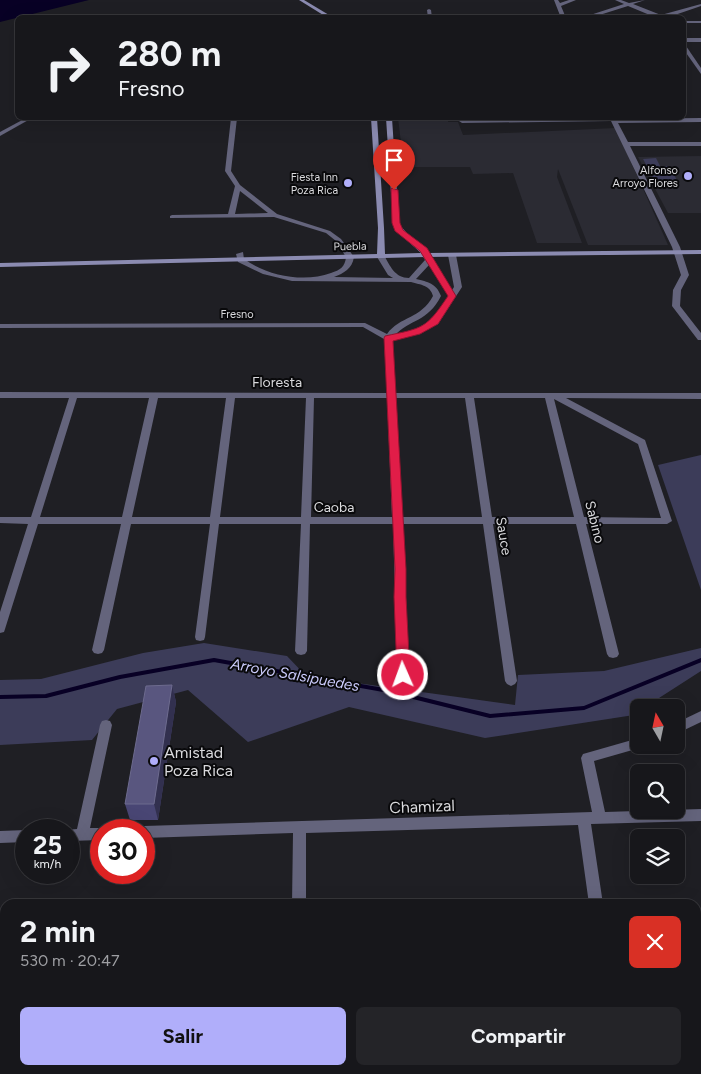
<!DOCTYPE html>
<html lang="es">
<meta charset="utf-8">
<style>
:root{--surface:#17171b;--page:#242428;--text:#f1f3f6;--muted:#9e9fa3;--line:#36363a;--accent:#b0aefa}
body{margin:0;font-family:Figtree,sans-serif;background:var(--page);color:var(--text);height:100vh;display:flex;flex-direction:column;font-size:19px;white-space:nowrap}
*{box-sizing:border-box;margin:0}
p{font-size:16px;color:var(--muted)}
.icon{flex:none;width:28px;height:28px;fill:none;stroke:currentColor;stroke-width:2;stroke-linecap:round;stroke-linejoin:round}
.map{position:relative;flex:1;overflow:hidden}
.details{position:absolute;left:0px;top:899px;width:701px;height:176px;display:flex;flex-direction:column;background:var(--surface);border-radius:15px 15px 0 0;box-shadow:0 5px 20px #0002,0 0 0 1px var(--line)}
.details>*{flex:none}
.top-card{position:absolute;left:15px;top:15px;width:671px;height:105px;border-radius:8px;box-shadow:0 5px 20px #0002,0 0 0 1px var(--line);background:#17171b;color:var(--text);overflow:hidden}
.needle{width:32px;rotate:351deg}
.controls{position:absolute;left:630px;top:699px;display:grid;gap:10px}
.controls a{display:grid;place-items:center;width:55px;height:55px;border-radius:8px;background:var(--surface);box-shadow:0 5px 20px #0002,0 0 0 1px var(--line);font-size:25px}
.speed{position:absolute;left:15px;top:819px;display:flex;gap:10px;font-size:25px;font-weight:700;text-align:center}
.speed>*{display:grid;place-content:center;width:65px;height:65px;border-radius:50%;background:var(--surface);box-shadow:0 5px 20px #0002,0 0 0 1px var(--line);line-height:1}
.speed small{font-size:12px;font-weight:400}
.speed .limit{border:8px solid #d22;background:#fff;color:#111}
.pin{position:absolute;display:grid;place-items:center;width:42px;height:42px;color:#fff;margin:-51px -21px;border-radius:50% 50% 50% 0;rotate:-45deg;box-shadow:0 0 5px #0007}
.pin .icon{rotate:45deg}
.me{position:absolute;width:55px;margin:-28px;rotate:358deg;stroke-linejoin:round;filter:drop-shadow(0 0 4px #0008)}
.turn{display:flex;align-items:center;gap:18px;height:105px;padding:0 20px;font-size:22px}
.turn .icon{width:65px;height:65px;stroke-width:2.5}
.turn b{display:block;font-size:35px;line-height:42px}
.round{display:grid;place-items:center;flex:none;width:52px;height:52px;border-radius:8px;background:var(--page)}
.headline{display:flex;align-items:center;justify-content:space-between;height:85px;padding:0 20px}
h1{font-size:30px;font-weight:700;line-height:38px}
.cta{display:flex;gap:10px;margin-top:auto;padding:10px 20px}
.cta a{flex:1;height:58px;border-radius:8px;background:var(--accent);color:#111;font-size:20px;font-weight:700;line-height:58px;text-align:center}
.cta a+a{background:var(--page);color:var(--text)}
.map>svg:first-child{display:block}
.built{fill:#2b2b33}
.green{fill:#3c3c59}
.water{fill:#080025}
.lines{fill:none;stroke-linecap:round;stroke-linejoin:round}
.stream{stroke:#080025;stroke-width:4}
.minor{fill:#64647c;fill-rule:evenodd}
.secondary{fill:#8b8bb1;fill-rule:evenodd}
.wall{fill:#494674}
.shaded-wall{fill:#32304f}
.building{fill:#59567f;stroke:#6d6b8e}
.route{fill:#e11d48;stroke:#92132f}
.poi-dot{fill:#b0aefa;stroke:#09090b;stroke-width:2}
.labels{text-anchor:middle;stroke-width:4;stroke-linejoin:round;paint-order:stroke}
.far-poi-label{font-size:11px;fill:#dadadd;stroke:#09090b;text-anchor:end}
.far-street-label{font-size:11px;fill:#dadadd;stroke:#09090b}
.street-label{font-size:14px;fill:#dadadd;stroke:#09090b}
.water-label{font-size:15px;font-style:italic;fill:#cbcbfc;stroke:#09090b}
.near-poi-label{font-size:16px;fill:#dadadd;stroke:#09090b;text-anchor:start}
.near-street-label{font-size:16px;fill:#dadadd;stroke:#09090b}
</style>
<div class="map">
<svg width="701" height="1074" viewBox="0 0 701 1074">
<rect width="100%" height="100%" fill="#1f1f24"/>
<g class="built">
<polygon points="398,118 449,118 448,122 458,122 463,135 616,128 668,245 588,245 558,169 557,177 582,243 537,243 513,173 473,174 470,167 404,167"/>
<polygon points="701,156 701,213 668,213 638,157"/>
</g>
<g class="green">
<polygon points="656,158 660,166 669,166 678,182 656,183 643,159"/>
<polygon points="701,455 701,590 658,465"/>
<polygon points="204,643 287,656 306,676 515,705 518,675 604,671 701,648 701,671 645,707 639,708 639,712 634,715 485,738 349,707 248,742 188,690 117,709 92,740 0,745 0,680 41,679 143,653"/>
</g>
<polygon class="water" points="0,0 89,0 0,22"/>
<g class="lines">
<polyline class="stream" points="0,697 46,696 120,677 214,660 389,691 490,716 584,708 701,660"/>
<g class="minor">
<polygon points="554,0 558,0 560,3 569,0 576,0 561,6 566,18 561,18"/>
<polygon points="615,0 621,0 629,3 645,0 633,4 661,15 701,4 701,6 666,18 657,18 628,6 590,18 581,18 624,4"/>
<polygon points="429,9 431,10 432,18 428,18 427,10"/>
<rect x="684" y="21" width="17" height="2"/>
<rect x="684" y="38" width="17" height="4"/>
<polygon points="684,46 686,46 701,68 701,74 684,50"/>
<polygon points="26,118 32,118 0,136 0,132"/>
<path d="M 231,118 L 237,118 L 231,171 L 240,185 L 277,214 L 330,231 L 341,239 L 354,257 C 352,269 344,273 334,277 L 393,278 L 388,275 L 377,257 L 381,255 L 384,255 C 390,266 395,278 409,278 L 425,260 L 422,255 L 426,253 L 429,253 L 452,290 L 454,287 L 448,255 L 452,253 L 456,255 L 462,287 L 438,324 L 420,334 L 392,340 L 395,393 L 701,393 L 701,399 L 566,398 L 645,440 L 672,521 L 667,524 L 586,524 L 619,654 L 617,657 L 613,658 L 609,657 L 607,654 L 576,524 L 493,524 L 517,681 L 515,684 L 511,686 L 507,684 L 505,681 L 483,524 L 403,524 L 409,675 L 407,678 L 403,680 L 399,678 L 397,675 L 393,524 L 310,524 L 307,651 L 305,654 L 301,655 L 297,654 L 295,651 L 301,524 L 219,524 L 205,637 L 204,640 L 200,641 L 196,640 L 195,637 L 210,524 L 131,524 L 104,650 L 102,653 L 98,654 L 94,653 L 92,650 L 121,524 L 38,524 L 5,629 L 4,632 L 0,633 L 0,612 L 28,524 L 0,523 L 0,517 L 31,517 L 69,398 L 0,398 L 0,392 L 387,393 L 384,339 L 363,327 L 0,328 L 0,324 L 365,323 L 387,334 C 400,316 421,319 433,296 C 430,285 421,285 411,282 L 292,281 L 263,274 L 238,262 L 236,254 L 243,252 L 244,259 C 268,276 304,283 331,273 C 340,270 345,267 346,257 L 336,241 L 326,233 L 274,217 L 170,218 L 170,216 L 172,215 L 228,214 L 235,186 L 225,171 ZM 240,191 L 268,213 L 235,214 ZM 429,265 L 449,296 L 432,320 L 414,330 L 394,336 C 411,318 427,323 441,296 C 436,283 428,282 416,279 ZM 77,398 L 149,398 L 122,517 L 40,517 ZM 158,398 L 226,398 L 210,517 L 132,517 ZM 235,398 L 306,398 L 301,517 L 220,517 ZM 314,398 L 387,398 L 392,517 L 311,517 ZM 395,398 L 465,398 L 482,517 L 402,517 ZM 474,398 L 545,398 L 574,517 L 492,517 ZM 554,399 L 638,444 L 661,518 L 584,517 Z"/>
<polygon points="594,118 616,118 617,119 701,118 701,122 618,123 628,142 701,142 701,146 630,146 680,247 689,275 681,290 680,306 701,333 701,340 698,340 672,306 673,290 681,275 672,247 611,121 462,123 459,121 462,119"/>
<polygon points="701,711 701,722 676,734 676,723"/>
<polygon points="106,720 110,721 112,725 90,828 101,828 106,830 101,830 101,840 69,841 69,830 66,830 77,829 100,725 102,721"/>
<polygon points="639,738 639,745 644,745 643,747 594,761 605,812 701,809 701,821 591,824 603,904 589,904 578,825 306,833 306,904 292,904 293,833 144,838 144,830 138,830 144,826 592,812 581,758 583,754"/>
<polygon points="26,830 26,842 0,843 0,831"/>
<rect x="696" y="994" width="5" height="14"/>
<rect x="287" y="1070" width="16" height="4"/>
<polygon points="617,1070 633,1070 634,1074 618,1074"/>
</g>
<g class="secondary">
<polygon points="299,0 304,0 334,18 328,18"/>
<path d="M 371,118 L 377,118 L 384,228 L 385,254 L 421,253 L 400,234 L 393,223 L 386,118 L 392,118 L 399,223 C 406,236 420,241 428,253 L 701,250 L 701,254 L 426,257 L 0,267 L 0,263 L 377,254 L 378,228 Z"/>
</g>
</g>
<polygon class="wall" points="172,685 176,702 158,820 130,820 125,804"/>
<polygon class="shaded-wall" points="172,685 176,702 158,820 154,804"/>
<polygon class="building" points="172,685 154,804 125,804 146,686"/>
<path class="route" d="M 391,188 L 398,190 L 400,223 L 403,230 L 427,248 L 456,296 L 438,324 L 420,334 L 393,341 L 406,569 L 406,597 L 410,675 L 408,679 L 403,680 L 399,679 L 397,675 L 394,597 L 395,569 L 384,338 L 385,336 C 423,328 426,329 448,296 L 420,251 L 395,231 L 392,223 Z"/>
<g class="poi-dot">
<circle cx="688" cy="176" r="5"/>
<circle cx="348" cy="183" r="5"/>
<circle cx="154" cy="761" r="5"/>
</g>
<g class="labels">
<g class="far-poi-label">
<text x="678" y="174">Alfonso<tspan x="678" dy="13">Arroyo Flores</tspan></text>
<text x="338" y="181">Fiesta Inn<tspan x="338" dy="13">Poza Rica</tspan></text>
</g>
<g class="far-street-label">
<text transform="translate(350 246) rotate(-1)" y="4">Puebla</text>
<text x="237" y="318">Fresno</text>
</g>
<g class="street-label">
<text x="277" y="387">Floresta</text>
<text x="334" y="512">Caoba</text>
<text transform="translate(595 522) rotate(76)" y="5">Sabino</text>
<text transform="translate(504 536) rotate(81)" y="5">Sauce</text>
</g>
<g class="water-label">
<text transform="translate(295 675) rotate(10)" y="5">Arroyo Salsipuedes</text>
</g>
<g class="near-poi-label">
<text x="164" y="758">Amistad<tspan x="164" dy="18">Poza Rica</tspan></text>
</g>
<g class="near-street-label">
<text transform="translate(422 806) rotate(-2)" y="6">Chamizal</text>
</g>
</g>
</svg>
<div class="controls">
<a><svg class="needle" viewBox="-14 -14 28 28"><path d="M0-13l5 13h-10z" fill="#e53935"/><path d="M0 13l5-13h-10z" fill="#9e9fa3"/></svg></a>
<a><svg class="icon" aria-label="search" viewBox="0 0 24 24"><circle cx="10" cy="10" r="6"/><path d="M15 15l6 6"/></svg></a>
<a><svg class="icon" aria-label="layers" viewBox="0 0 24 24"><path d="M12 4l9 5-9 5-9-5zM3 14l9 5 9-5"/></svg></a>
</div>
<div class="speed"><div>25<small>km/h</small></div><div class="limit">30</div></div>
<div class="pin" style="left:394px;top:190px;background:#d93025"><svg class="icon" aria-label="arrive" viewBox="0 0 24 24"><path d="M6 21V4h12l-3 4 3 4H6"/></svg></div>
<svg class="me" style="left:403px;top:675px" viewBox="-20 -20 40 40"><circle r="17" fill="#e11d48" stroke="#fff" stroke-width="3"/><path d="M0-11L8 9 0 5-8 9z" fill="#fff"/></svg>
<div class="top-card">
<div class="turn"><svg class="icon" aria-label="right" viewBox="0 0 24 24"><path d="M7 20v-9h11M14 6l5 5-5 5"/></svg><div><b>280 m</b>Fresno</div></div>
</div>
<section class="details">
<div class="headline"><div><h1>2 min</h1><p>530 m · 20:47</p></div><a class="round" style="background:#d93025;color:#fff"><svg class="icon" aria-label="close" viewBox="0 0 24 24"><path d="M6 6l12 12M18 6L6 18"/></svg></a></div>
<div class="cta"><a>Salir</a><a>Compartir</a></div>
</section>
</div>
